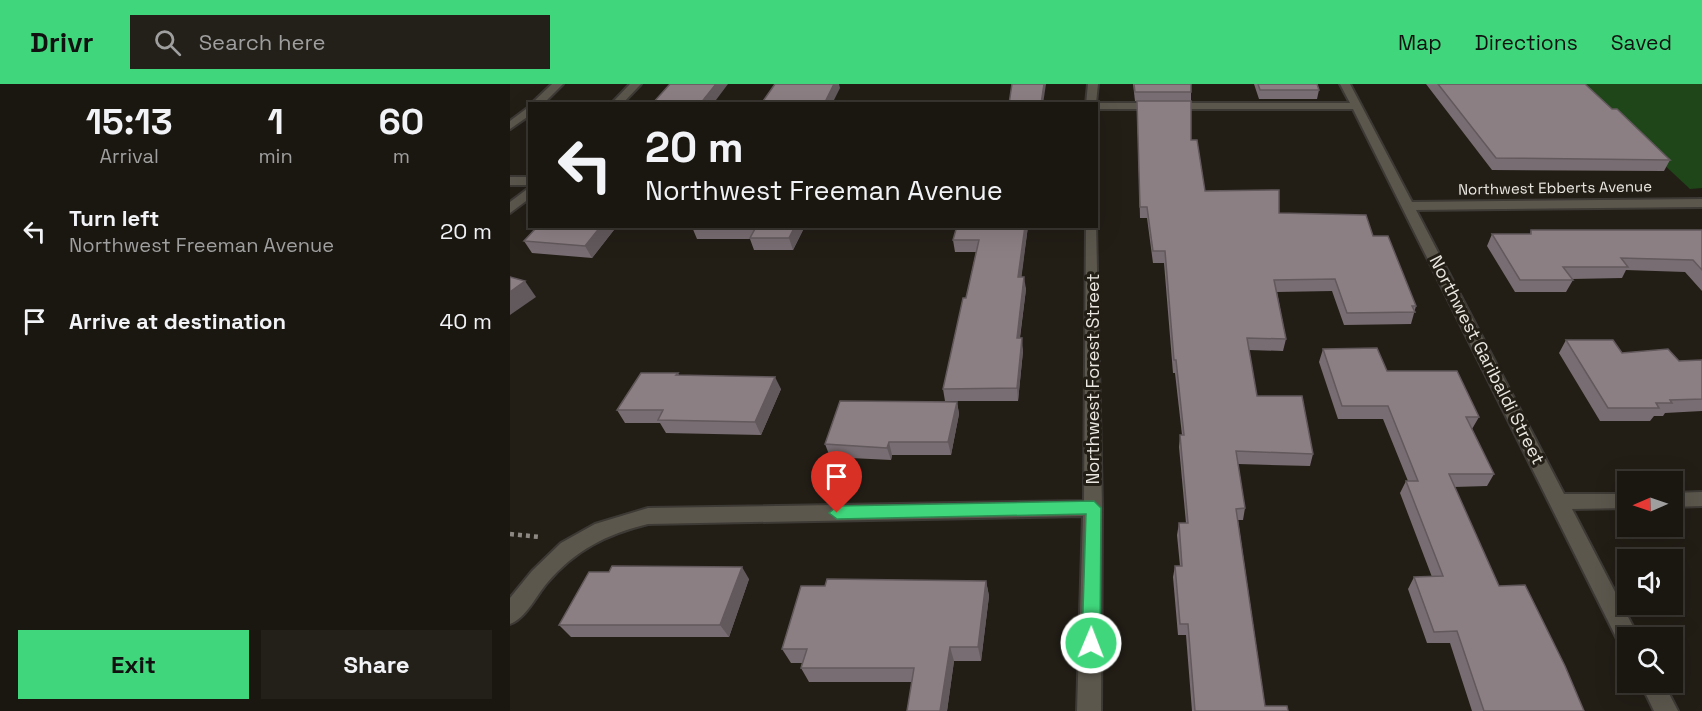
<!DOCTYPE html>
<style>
:root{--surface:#1a1610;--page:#231f19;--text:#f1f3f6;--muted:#9f9f9f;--line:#383530;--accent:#40d77c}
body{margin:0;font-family:"Space Grotesk",sans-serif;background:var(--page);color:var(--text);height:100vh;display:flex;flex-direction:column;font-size:22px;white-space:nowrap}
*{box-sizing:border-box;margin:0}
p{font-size:20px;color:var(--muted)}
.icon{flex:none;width:33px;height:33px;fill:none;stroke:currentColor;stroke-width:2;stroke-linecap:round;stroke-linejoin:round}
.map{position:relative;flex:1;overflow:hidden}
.side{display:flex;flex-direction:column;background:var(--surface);width:510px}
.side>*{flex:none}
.top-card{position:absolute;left:18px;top:18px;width:570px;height:126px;border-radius:0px;box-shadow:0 6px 24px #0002,0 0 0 2px var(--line);background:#1a1610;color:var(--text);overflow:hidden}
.needle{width:39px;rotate:268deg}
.fabs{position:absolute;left:1107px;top:387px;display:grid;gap:12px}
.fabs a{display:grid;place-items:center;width:66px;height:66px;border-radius:0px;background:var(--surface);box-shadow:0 6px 24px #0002,0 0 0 2px var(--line);font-size:30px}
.pin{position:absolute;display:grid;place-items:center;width:51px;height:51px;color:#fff;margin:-62px -26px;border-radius:50% 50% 50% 0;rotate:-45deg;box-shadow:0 0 6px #0007}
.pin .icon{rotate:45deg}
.me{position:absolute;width:66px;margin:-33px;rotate:1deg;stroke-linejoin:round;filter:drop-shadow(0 0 4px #0008)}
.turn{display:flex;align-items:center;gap:21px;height:126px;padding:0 18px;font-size:27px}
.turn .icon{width:78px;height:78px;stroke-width:2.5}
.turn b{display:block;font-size:42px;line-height:51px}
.eta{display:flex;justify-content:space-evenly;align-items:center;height:102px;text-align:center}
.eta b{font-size:36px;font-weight:700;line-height:42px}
.cta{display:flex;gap:12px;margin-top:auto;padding:12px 18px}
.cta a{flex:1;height:69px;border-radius:0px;background:var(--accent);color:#111;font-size:24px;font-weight:700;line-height:69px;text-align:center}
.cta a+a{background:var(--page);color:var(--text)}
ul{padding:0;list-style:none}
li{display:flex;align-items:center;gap:18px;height:90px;padding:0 18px}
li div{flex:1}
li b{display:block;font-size:22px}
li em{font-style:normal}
header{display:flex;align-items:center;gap:36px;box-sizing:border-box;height:84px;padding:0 30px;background:var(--accent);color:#111}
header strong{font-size:28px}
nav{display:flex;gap:33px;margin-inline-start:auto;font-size:21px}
.search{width:420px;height:54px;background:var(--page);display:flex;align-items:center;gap:15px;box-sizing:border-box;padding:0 21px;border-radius:0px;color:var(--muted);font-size:22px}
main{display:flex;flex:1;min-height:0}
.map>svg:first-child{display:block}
.green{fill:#1f4619}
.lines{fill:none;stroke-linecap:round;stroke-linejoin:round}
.service-casing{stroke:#3d3934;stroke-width:4}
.minor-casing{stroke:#3d3934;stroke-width:4}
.path{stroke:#8d8982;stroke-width:4.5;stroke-dasharray:4 4;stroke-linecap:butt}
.service{fill:#5c574d;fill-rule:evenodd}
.minor{fill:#5c574d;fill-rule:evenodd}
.wall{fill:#786d72}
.shaded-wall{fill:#62595c}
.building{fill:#8c7f84;stroke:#62595c;stroke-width:1.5}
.route{fill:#40d77c;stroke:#2a8c51;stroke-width:1.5}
.labels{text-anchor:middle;stroke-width:6;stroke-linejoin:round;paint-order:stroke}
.far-street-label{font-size:15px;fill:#eae7e1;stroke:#221e16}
.street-label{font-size:18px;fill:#eae7e1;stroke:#221e16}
</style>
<header>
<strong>Drivr</strong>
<div class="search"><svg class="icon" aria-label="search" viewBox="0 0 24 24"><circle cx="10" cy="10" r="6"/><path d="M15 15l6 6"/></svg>Search here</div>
<nav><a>Map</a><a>Directions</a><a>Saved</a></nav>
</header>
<main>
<section class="side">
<div class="eta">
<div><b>15:13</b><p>Arrival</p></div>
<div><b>1</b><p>min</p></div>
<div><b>60</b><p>m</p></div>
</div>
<ul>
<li><svg class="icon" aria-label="left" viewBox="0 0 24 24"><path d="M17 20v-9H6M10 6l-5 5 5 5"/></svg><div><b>Turn left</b><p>Northwest Freeman Avenue</p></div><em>20 m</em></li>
<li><svg class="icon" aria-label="arrive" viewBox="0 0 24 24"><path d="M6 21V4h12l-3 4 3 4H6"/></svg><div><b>Arrive at destination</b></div><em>40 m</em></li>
</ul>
<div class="cta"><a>Exit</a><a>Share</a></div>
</section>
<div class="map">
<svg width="1192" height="627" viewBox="0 0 1192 627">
<rect width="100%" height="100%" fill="#221e16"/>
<polygon class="green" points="1068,0 1192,0 1192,104 1180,105"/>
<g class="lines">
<defs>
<g id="service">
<polygon points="42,0 53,0 33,20 21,20"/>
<polygon points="20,22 20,31 0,45 0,37"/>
<rect x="0" y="93" width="20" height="8"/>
</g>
<g id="minor">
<polygon points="120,0 131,0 112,20 101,20"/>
<polygon points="578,0 588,0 586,19 840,19 830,0 840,0 902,118 1192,115 1192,123 906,126 1054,410 1118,410 1118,424 1062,425 1129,554 1118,554 1118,564 1110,561 843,25 586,25 586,20 576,20"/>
<polygon points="20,103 20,114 0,129 0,118"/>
<path d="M 586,139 L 592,424 L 591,627 L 567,627 L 573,432 L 138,440 C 97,450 65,466 37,499 C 26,512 16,534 0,540 L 0,514 L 22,487 L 51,459 L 85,440 L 138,424 L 574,417 L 576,142 L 586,142 Z"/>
<polygon points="1192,408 1192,422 1162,423 1162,409"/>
<polygon points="1130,598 1153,598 1168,627 1144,627"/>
</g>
</defs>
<use href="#service" class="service-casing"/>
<use href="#minor" class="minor-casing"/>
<polyline class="path" points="0,450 30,453"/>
<use href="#service" class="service"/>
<use href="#minor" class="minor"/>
</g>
<g class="wall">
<polygon points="623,0 681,0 681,17 625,17"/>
<polygon points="744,0 807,0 809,6 807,15 749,15"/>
<polygon points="916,0 1075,0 1102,25 1160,76 1154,87 982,86"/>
<polygon points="627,17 681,56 695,107 769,129 863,152 906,222 901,240 834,241 822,207 767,208 776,255 773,267 739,266 747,312 803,370 800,382 728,380 735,424 733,436 728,436 755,622 778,627 682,627 676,551 668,551 663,493 665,482 670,482 667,451 669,439 676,439 669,363 670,351 672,351 665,289 663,289 654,179 643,179 637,134 630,134"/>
<polygon points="107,142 82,174 22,169 14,157"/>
<polygon points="295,142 283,166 244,166 240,155 187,155 182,143"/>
<polygon points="447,142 518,142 511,193 516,205 510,254 513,267 508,317 435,317 433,305 456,214 466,168 445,168 443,156"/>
<polygon points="1021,146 1192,146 1192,207 1175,188 1116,186 1112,194 1062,195 1063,196 1056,208 1005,208 977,162 982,150 1020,150"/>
<polygon points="1056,256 1112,269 1169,277 1192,276 1192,327 1155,329 1153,332 1144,332 1140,337 1090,337 1049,269"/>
<polygon points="813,265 877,287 969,333 962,345 984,390 977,402 944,403 989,502 1074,627 962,627 940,559 917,559 898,505 904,493 922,493 890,409 896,397 898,397 873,335 828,335 809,278"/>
<polygon points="168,289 169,291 271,305 251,351 156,349 150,339 115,339 107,326"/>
<polygon points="447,318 449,330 441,371 382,371 381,376 320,373 315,360"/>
<polygon points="99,488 239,495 219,553 61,553 49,541"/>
<polygon points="476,497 479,512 471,577 444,577 437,627 397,627 402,598 299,598 291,584 292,579 281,579 272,565 315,502"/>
</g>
<g class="shaded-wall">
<polygon points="206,0 218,0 203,20 190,20"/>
<polygon points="324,0 329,0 330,4 322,20 314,20"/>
<polygon points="534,0 536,0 533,20 531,20"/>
<polygon points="91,142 107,142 82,174 75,162"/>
<polygon points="285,142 295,142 283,166 279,154"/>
<polygon points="515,142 518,142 510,205 508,193"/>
<polygon points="514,193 516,205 508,267 507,254"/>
<polygon points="15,197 26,213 0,231 0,208"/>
<polygon points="512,254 513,267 508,317 507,304"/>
<polygon points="265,293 271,305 251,351 245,338"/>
<polygon points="447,318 449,330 441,371 438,358"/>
<polygon points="379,358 382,371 381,376 377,364"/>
<polygon points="232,483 239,495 219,553 210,541"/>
<polygon points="476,497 479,512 471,577 468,563"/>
<polygon points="440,563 444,577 437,627 430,627"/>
</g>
<g class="building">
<polygon points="160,0 206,0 190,20 142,20"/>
<polygon points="265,0 324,0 314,20 251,20"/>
<polygon points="502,0 534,0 531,20 499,20"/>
<polygon points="624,0 681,0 681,8 625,8"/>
<polygon points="748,0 807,0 809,6 750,6"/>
<polygon points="928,0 1075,0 1102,25 1107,25 1160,76 986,74"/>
<polygon points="627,17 681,17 681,56 687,56 695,107 769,106 769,129 856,131 863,152 878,152 906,222 902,222 905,228 837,229 825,195 764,196 776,255 737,254 747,312 792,312 803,370 726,367 735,424 726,425 755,622 777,622 778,627 685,627 678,540 670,540 665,482 672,482 669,439 678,439 670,351 674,351 666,276 664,276 655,167 643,167 637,123 630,123"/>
<polygon points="28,142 91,142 75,162 14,157"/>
<polygon points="183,142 285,142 279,154 240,154 246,143"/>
<polygon points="447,142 515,142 508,193 514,193 507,254 512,254 507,304 433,305 453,214 456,214 469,156 443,156"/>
<polygon points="1021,146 1192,146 1192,186 1183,176 1111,174 1118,183 1053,183 1063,196 1010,196 982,150 1021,150"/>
<polygon points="0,193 15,197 0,208"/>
<polygon points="1056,256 1103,256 1112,269 1158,265 1169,277 1192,276 1192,315 1160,316 1162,319 1146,319 1149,324 1098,324"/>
<polygon points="867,264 877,287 947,287 969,333 956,333 984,390 939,390 989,502 1015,501 1055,582 1074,627 974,627 947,547 924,548 904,493 933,492 896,397 908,397 878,322 832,322 813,265"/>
<polygon points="131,289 168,289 166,291 265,293 245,338 148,336 153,326 107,326"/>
<polygon points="330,317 447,318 438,358 379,358 377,364 315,360"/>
<polygon points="102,482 232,483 210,541 49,541 79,488 99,488"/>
<polygon points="317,495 476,497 468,563 440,563 430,627 397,627 404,584 291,584 297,565 272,565 291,502 315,502"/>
</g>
<polygon class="route" points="584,417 591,424 590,559 587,565 581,568 574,565 572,559 576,430 327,435 319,429 327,422"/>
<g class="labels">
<g class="far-street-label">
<text transform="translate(1045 104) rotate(-1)" y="5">Northwest Ebberts Avenue</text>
</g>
<g class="street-label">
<text transform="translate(977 276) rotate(63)" y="6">Northwest Garibaldi Street</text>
<text transform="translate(583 295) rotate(-90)" y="6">Northwest Forest Street</text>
</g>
</g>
</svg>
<div class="fabs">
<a><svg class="needle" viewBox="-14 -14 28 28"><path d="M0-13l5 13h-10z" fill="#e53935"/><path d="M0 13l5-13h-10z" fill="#9f9f9f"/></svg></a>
<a><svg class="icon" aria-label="sound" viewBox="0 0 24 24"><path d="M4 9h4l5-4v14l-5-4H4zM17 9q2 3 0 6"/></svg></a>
<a><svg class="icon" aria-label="search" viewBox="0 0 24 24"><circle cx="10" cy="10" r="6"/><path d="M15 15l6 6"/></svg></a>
</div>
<div class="pin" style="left:327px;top:429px;background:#d93025"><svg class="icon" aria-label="arrive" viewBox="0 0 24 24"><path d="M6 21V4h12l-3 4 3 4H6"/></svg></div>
<svg class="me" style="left:581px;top:559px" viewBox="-20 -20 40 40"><circle r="17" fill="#40d77c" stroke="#fff" stroke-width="3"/><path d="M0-11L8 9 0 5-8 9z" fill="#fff"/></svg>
<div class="top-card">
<div class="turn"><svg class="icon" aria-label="left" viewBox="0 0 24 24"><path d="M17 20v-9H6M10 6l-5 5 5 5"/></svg><div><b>20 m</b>Northwest Freeman Avenue</div></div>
</div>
</div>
</main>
